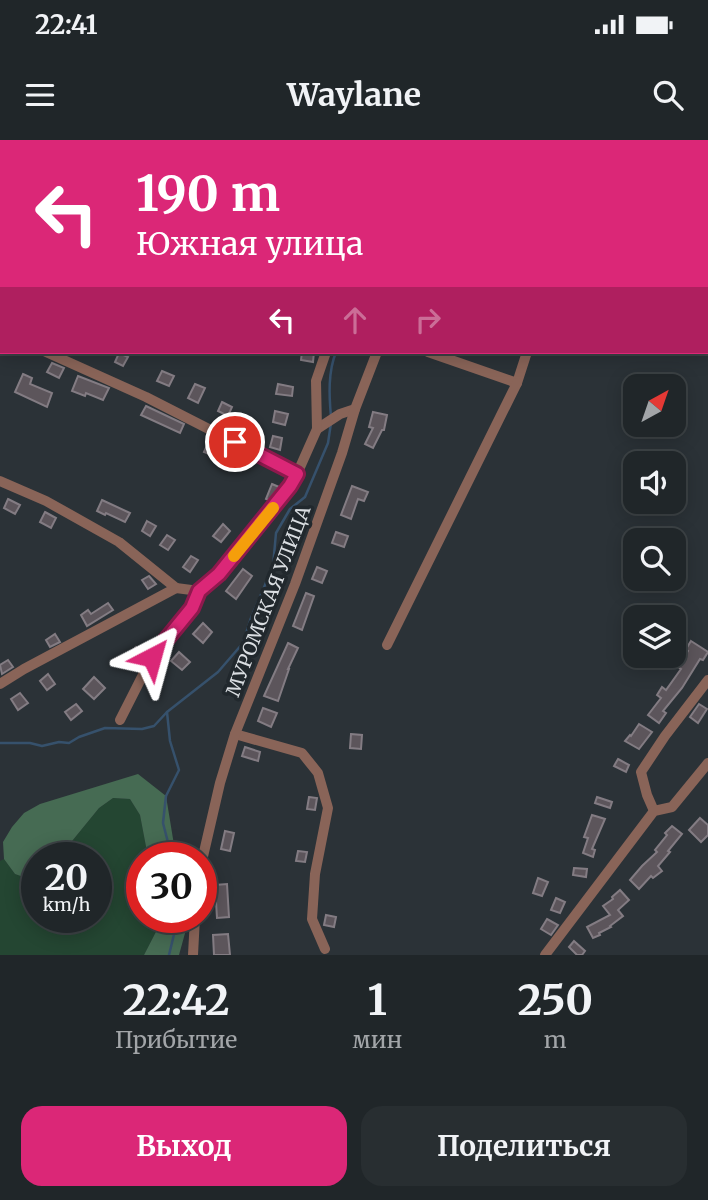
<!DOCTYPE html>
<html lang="ru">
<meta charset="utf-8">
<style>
:root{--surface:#202629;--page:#282e31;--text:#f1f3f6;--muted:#a2a5a8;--line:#3d4346;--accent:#db2777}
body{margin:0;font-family:Merriweather,serif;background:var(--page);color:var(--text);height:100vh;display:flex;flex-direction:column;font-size:26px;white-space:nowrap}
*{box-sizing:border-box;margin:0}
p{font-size:23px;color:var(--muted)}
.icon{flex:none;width:38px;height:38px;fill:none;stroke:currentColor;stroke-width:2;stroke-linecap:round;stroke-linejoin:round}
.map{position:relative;height:815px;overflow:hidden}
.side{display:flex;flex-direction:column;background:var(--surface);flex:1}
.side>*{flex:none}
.guide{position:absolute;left:0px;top:0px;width:709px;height:214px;box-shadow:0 4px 18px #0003,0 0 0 2px var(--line);background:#db2777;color:#fff;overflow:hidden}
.needle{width:46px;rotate:40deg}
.buttons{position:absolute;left:623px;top:234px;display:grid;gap:14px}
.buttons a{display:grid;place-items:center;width:63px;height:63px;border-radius:14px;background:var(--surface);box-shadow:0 4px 18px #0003,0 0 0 2px var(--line);font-size:35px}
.speed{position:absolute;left:21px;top:702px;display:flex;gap:14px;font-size:35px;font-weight:700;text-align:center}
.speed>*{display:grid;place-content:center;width:91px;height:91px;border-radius:50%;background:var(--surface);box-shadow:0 4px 18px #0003,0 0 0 2px var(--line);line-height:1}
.speed small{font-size:18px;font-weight:400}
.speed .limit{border:10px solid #d22;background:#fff;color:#111}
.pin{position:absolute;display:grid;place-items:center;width:60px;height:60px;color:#fff;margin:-30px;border:4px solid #fff;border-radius:50%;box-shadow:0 2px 7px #0007}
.me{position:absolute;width:77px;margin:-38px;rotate:39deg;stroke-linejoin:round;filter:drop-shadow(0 0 5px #0008)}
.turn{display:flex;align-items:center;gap:24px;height:147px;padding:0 21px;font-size:32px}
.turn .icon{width:91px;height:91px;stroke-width:2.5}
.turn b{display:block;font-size:49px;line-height:60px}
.lanes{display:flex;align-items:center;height:66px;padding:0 21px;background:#0003;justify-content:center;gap:35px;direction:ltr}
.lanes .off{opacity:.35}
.eta{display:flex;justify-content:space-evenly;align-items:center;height:119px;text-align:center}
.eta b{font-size:42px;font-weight:700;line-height:49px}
.primary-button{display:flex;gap:14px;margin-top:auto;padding:14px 21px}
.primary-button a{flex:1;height:80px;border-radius:21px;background:var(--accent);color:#fff;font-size:28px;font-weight:700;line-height:80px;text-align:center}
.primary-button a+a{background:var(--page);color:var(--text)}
.status{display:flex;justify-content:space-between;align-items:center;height:49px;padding:0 35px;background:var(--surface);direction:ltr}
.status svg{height:19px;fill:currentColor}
header{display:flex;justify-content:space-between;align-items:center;height:91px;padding:0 21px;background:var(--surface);font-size:32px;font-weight:700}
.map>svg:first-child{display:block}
.green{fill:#244632}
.forest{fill:#466b53}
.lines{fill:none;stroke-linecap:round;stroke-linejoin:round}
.stream{stroke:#36516c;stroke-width:2.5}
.building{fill:#5c555b;stroke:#837c83;stroke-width:2}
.minor{stroke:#896458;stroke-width:10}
.route-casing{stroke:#8e194d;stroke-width:18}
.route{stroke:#db2777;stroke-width:12}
.slow{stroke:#f59e0b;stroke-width:12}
.labels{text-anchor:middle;stroke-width:7;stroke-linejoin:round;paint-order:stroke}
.street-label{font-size:19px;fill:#dadee2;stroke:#21282d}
</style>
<div class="status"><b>22:41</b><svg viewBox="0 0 49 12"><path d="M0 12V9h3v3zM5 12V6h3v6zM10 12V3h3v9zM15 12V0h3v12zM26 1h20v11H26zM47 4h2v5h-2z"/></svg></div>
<header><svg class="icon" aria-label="menu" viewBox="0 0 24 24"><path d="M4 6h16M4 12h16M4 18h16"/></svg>Waylane<svg class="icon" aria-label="search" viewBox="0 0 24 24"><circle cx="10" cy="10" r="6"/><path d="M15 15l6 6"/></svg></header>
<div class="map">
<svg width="708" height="815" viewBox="0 0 708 815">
<rect width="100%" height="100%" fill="#2b3237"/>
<polygon class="green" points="113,658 130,659 140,675 148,717 142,718 142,777 158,777 160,784 144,815 0,815 0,721 4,719 15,734 32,740 37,738 37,777 96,777 96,718 59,717 99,668"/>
<g class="forest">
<polygon points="138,634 166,656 176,717 148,717 140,675 130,659 113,658 99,668 59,717 37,718 37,738 32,740 15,734 4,719 3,702 12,687 24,673 40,664"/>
<polygon points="158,777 186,777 187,786 179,815 144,815 160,784"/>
</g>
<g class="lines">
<g class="stream">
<polyline points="404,2 404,0"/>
<path d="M 331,277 C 329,255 328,232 336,212"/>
<polyline points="0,603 30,603 42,606 59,602 69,603 79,597 105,588 142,589 154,586 167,572"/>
<polyline points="172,718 163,683 166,656 179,630 170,601 167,572 218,532 243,503 251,478 273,426 276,393 290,369 305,357 328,303 331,283"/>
<polyline points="169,815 176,786 174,777"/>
</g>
</g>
<g class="building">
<polygon points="302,212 314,212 313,222 301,220"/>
<polygon points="119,213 128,217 123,226 115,222"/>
<polygon points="52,223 64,228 59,238 47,232"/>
<polygon points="162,231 174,236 169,246 157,241"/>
<polygon points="23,234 32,238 30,244 52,253 47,267 15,252"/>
<polygon points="78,236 109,248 103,260 86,253 85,256 72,251"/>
<polygon points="195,244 205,248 198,263 188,258"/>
<polygon points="278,244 293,247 292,256 276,254"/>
<polygon points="222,262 232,267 228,276 218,271"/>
<polygon points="146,266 184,284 180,293 141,275"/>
<polygon points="275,271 288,274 285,285 273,282"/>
<polygon points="373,272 387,275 384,290 382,290 373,308 365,304 373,288 369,287"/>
<polygon points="273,296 282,298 280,310 270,307"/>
<polygon points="209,301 224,308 219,318 204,312"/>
<polygon points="272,344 279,347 269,360 266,359"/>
<polygon points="352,346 368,352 364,361 358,359 351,379 341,375"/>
<polygon points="8,359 20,365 15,374 4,368"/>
<polygon points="102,360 130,373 125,382 106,373 105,375 97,371"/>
<polygon points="45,372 56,378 51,388 40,382"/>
<polygon points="147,381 156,386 150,396 142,391"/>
<polygon points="223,384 230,391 221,402 213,396"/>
<polygon points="336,392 348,396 344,407 332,403"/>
<polygon points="167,395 175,400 168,410 160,405"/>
<polygon points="191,416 198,420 190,432 183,427"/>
<polygon points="317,427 327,431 322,443 312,439"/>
<polygon points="243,429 252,436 236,459 226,451"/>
<polygon points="149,436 156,444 148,449 142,440"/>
<polygon points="306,453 314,456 302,490 293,486"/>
<polygon points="108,463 113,470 87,486 81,475 88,470 91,474"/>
<polygon points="203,483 212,492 203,503 193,494"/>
<polygon points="55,494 60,502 50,507 46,500"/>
<polygon points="691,501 708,512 703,520 700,519 682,548 663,571 666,573 659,583 648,575 661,558 657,555 662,547 666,550 681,529 678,527 688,511 686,509"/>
<polygon points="288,503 298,508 288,529 289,529 278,561 264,556"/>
<polygon points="136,507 145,515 137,526 127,517"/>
<polygon points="179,512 190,522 182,530 171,521"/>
<polygon points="8,520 13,527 2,534 0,525"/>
<polygon points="48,534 55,544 47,550 40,541"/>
<polygon points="94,537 105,548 94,559 83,549"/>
<polygon points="20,553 28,563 18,570 11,559"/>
<polygon points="76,564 82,571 71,580 65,572"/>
<polygon points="699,564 707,569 698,583 690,577"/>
<polygon points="263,568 277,573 271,587 258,581"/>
<polygon points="639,584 652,592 639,609 625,601 630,595 631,596"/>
<polygon points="351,594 362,595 361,609 350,608"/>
<polygon points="245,607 260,612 258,621 242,616"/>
<polygon points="618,619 629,625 626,632 614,626"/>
<polygon points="309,657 317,658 315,670 307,669"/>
<polygon points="597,657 612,662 610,668 595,663"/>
<polygon points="592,675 605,679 592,709 595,710 593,717 583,713 588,698 584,697"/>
<polygon points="700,678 708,685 708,695 701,702 689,690"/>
<polygon points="672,686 682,694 668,711 670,712 658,726 662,731 653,738 651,736 639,749 630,740 642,726 657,712 655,710 667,695 665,693"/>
<polygon points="225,691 234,693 230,711 221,709"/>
<polygon points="298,711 307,712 305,722 296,721"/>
<polygon points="574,728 587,729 586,737 573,735"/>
<polygon points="538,738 548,742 542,756 533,753"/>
<polygon points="227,744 229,777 217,778 215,745"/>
<polygon points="620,750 629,760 618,770 623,776 610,786 611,787 599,793 600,795 593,798 587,787 610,775 603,766 613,759 612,757"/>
<polygon points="556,758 565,762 560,773 551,770"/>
<polygon points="326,775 336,777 334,787 324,785"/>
<polygon points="547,779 558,785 551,795 541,789"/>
<polygon points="228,794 230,815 214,815 213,795"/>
<polygon points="574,801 585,811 582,815 577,815 569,807"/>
</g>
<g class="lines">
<g class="minor">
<polyline points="381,0 388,2"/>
<polyline points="700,0 701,2"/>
<polyline points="443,2 444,0"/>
<polyline points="707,48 708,53"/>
<polyline points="0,102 2,103"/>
<polyline points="0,191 2,192"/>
<polyline points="46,212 146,257 297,334"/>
<polyline points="428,212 517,243 527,212"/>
<polyline points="317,289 340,274 355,269"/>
<polyline points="0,341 46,361 119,402 176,448"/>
<polyline points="176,448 199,451"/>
<polyline points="387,505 517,243"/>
<polyline points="0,544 24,529 176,448"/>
<polyline points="120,580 152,517 192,468 199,451 219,434 257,388 290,346 297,334 317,289 316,241 326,212"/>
<polyline points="235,594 302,613 318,633 328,668 315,734 312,779 325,809"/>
<polyline points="654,671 647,655 641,632 665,596 708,540"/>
<polyline points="201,725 220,643 235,594 295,444 342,313 355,269 377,212"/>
<polyline points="193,815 195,777"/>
<polyline points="545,815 654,671 672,667 708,623"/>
</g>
</g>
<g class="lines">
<defs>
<polyline id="route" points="152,517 192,468 199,451 219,434 290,346 297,334 235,302"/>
</defs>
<use href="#route" class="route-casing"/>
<use href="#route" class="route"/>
<polyline class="slow" points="234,416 273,368"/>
</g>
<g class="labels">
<g class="street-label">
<text transform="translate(268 461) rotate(-69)" y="7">МУРОМСКАЯ УЛИЦА</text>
</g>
</g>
</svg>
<div class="buttons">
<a><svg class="needle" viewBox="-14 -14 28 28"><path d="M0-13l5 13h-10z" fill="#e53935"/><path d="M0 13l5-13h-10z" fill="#a2a5a8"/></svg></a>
<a><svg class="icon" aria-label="sound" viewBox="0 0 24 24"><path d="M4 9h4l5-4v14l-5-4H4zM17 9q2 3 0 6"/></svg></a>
<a><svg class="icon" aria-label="search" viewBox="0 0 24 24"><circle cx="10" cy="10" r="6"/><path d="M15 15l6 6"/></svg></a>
<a><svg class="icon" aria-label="layers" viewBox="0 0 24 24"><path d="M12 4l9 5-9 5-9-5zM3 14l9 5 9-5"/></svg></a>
</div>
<div class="speed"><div>20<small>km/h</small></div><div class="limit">30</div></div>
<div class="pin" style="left:235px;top:302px;background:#d93025"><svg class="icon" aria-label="arrive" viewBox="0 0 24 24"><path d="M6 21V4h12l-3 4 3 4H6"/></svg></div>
<svg class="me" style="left:152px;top:517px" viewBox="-20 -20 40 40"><path d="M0-17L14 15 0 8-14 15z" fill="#db2777" stroke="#fff" stroke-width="4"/></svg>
<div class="guide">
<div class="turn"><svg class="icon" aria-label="left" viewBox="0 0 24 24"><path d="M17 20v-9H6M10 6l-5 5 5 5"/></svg><div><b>190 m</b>Южная улица</div></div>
<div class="lanes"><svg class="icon" aria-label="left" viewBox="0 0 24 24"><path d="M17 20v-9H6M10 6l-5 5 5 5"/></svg><svg class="icon off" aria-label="ahead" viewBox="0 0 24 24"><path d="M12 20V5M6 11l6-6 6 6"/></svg><svg class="icon off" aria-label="right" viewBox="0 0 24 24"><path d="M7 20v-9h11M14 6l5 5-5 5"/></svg></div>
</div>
</div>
<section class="side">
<div class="eta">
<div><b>22:42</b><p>Прибытие</p></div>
<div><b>1</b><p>мин</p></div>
<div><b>250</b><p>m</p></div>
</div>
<div class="primary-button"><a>Выход</a><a>Поделиться</a></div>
</section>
